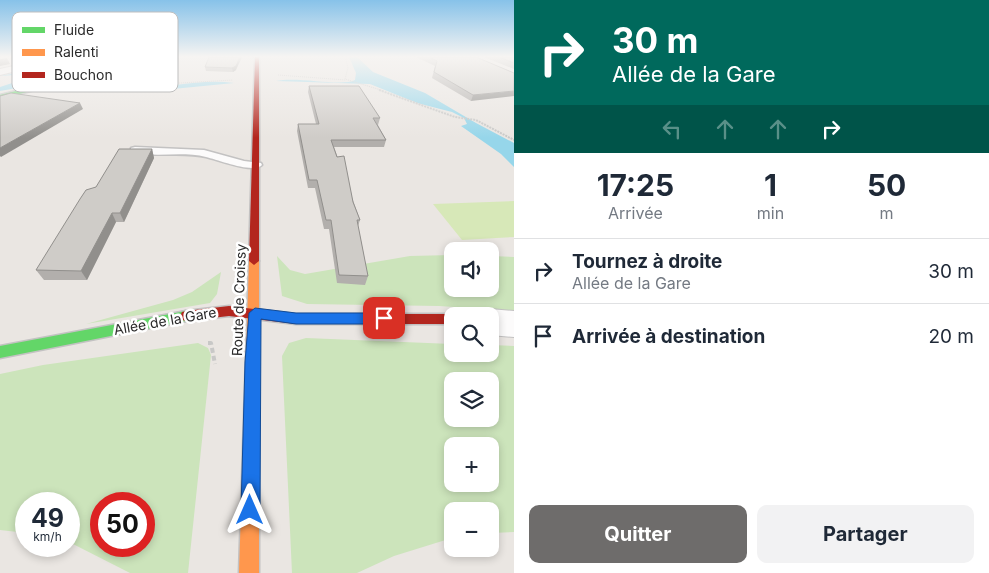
<!DOCTYPE html>
<html lang="fr">
<meta charset="utf-8">
<style>
:root{--surface:#fff;--page:#f2f2f3;--text:#1f2937;--muted:#747a83;--line:#e0e1e3;--accent:#6e6c6b}
body{margin:0;font-family:Inter,sans-serif;background:var(--page);color:var(--text);height:100vh;display:flex;flex-direction:column;font-size:19px;white-space:nowrap}
*{box-sizing:border-box;margin:0}
p{font-size:16px;color:var(--muted)}
.icon{flex:none;width:28px;height:28px;fill:none;stroke:currentColor;stroke-width:2;stroke-linecap:round;stroke-linejoin:round}
.map{position:relative;flex:1;overflow:hidden}
.sheet{display:flex;flex-direction:column;background:var(--surface);width:475px}
.sheet>*{flex:none}
.hud{background:#00695c;color:#fff;overflow:hidden}
.controls{position:absolute;left:444px;top:242px;display:grid;gap:10px}
.controls a{display:grid;place-items:center;width:55px;height:55px;border-radius:10px;background:var(--surface);box-shadow:0 2px 8px #0003;font-size:25px}
.speed{position:absolute;left:15px;top:492px;display:flex;gap:10px;font-size:25px;font-weight:700;text-align:center}
.speed>*{display:grid;place-content:center;width:65px;height:65px;border-radius:50%;background:var(--surface);box-shadow:0 2px 8px #0003;line-height:1}
.speed small{font-size:12px;font-weight:400}
.speed .limit{border:8px solid #d22;background:#fff;color:#111}
.pin{position:absolute;display:grid;place-items:center;width:42px;height:42px;color:#fff;margin:-21px;border-radius:10px;box-shadow:0 2px 8px #0006}
.me{position:absolute;width:55px;margin:-28px;rotate:0deg;stroke-linejoin:round;filter:drop-shadow(0 0 4px #0008)}
.turn{display:flex;align-items:center;gap:18px;height:105px;padding:0 15px;font-size:22px}
.turn .icon{width:65px;height:65px;stroke-width:2.5}
.turn b{display:block;font-size:35px;line-height:42px}
.lanes{display:flex;align-items:center;height:48px;padding:0 15px;background:#0003;justify-content:center;gap:25px;direction:ltr}
.lanes .off{opacity:.35}
.eta{display:flex;justify-content:space-evenly;align-items:center;height:85px;text-align:center}
.eta b{font-size:30px;font-weight:700;line-height:35px}
.primary-button{display:flex;gap:10px;margin-top:auto;padding:10px 15px}
.primary-button a{flex:1;height:58px;border-radius:10px;background:var(--accent);color:#fff;font-size:20px;font-weight:700;line-height:58px;text-align:center}
.primary-button a+a{background:var(--page);color:var(--text)}
ul{padding:0;list-style:none}
li{display:flex;align-items:center;gap:15px;height:65px;padding:0 15px;border-top:1px solid var(--line)}
li div{flex:1}
li b{display:block;font-size:19px}
li em{font-style:normal}
main{display:flex;flex:1;min-height:0}
.map>svg:first-child{display:block}
.green{fill:#cce4bb;fill-rule:evenodd}
.pitch{fill:#d7e8b8}
.water{fill:#96d6ea}
.lines{fill:none;stroke-linecap:round;stroke-linejoin:round}
.lane-casing{stroke:#c3c2c2;stroke-width:3}
.street-casing{stroke:#c3c2c2;stroke-width:2}
.fast-casing{stroke:#c3c2c2;stroke-width:3}
.slow-casing{stroke:#c3c2c2;stroke-width:3}
.jam-casing{stroke:#c3c2c2;stroke-width:3}
.path-far2{stroke:#c8c8c7;stroke-width:1;stroke-dasharray:1 1;stroke-linecap:butt}
.path-far1{stroke:#c8c8c7;stroke-width:2;stroke-dasharray:2 1;stroke-linecap:butt}
.path{stroke:#c8c8c7;stroke-width:4;stroke-dasharray:5 3;stroke-linecap:butt}
.lane{fill:#fcfbfb;fill-rule:evenodd}
.street{fill:#fcfbfb;fill-rule:evenodd}
.fast{fill:#63d668;fill-rule:evenodd}
.slow{fill:#ff974d;fill-rule:evenodd}
.jam{fill:#b3261e;fill-rule:evenodd}
.wall{fill:#b2afac}
.shaded-wall{fill:#918f8c}
.building{fill:#cfccc8;stroke:#918f8c}
.route{fill:#1a73e8;stroke:#114b97}
.labels{text-anchor:middle;stroke-width:5;stroke-linejoin:round;paint-order:stroke}
.street-label{font-size:14px;fill:#2b2b2b;stroke:#fff}
.key{fill:#fff;stroke:#bfbfbf;stroke-width:1}
.key-label{font-size:14px;fill:#2b2b2b}
</style>
<main>
<div class="map">
<svg width="514" height="573" viewBox="0 0 514 573">
<rect width="100%" height="100%" fill="#eae6e2"/>
<g class="green">
<polygon points="452,255 452,289 490,289 490,256 514,257 514,311 439,306 307,304 282,296 277,256 290,270 305,274 410,256"/>
<polygon points="221,272 217,294 210,303 86,324 173,300 192,292"/>
<path d="M 306,338 L 452,344 L 452,354 L 490,354 L 490,345 L 514,346 L 514,532 L 490,533 L 490,511 L 452,511 L 452,538 L 394,556 L 357,573 L 292,573 L 282,356 L 289,343 ZM 490,381 L 490,419 L 452,419 L 452,381 ZM 490,446 L 490,484 L 452,484 L 452,446 Z"/>
<path d="M 198,343 L 208,348 L 211,355 L 188,573 L 130,573 L 69,542 L 69,504 L 26,504 L 26,533 L 0,530 L 0,374 L 43,365 ZM 101,504 L 144,504 L 144,546 L 101,546 Z"/>
</g>
<polygon class="pitch" points="514,201 514,237 462,240 433,204"/>
<g class="water">
<polygon points="97,57 113,57 38,79 34,85 0,91 0,87 43,73 0,76"/>
<path d="M 349,57 L 357,57 L 373,72 L 425,93 L 476,123 L 514,143 L 514,167 L 501,154 L 461,126 L 467,124 L 464,118 L 452,112 L 417,103 L 370,84 L 276,81 C 298,76 341,87 355,80 L 356,73 Z"/>
<path d="M 234,83 L 152,91 L 112,90 L 78,85 C 92,80 112,88 127,88 C 162,90 199,78 234,83 Z"/>
</g>
<g class="lines">
<defs>
<path id="lane" d="M 135,147 L 204,150 L 244,161 L 261,163 L 262,165 C 253,174 219,160 206,157 C 182,151 155,158 131,152 L 131,148 Z"/>
<g id="street">
<polygon points="54,57 74,57 0,75 0,69"/>
<polygon points="490,309 514,311 514,337 490,335 490,316 478,316 479,313"/>
</g>
<g id="fast">
<polygon points="152,57 160,57 0,99 0,95"/>
<polygon points="186,311 190,312 192,316 190,320 186,321 0,358 0,346"/>
</g>
<polygon id="slow" points="254,257 259,261 259,573 239,573 249,261"/>
<g id="jam">
<polygon points="255,57 259,57 259,261 254,265 249,261"/>
<polygon points="229,306 296,314 452,314 457,316 452,316 452,324 296,324 229,316 186,321 182,320 180,316 182,312 186,311"/>
</g>
</defs>
<use href="#lane" class="lane-casing"/>
<use href="#street" class="street-casing"/>
<use href="#fast" class="fast-casing"/>
<use href="#slow" class="slow-casing"/>
<use href="#jam" class="jam-casing"/>
<g class="path-far2">
<polyline points="345,57 348,68 345,79 384,91"/>
<polyline points="278,75 346,80"/>
<polyline points="127,86 233,80"/>
</g>
<polyline class="path-far1" points="379,90 455,117 476,120 514,140"/>
<polyline class="path" points="208,343 211,343 215,364"/>
<use href="#lane" class="lane"/>
<use href="#street" class="street"/>
<use href="#fast" class="fast"/>
<use href="#slow" class="slow"/>
<use href="#jam" class="jam"/>
</g>
<g class="wall">
<polygon points="209,57 236,70 233,72 206,71 205,67"/>
<polygon points="416,57 476,57 514,73 471,101 432,78 435,66"/>
<polygon points="484,57 514,57 514,69"/>
<polygon points="309,86 380,118 378,125 386,140 384,147 334,147 360,220 358,226 368,276 365,285 337,283 329,229 324,229 315,188 308,188 297,131 298,124 316,124 308,92"/>
<polygon points="152,149 154,158 124,222 116,222 87,280 44,280 36,270 96,187"/>
</g>
<g class="shaded-wall">
<polygon points="240,57 242,57 236,70 233,72 232,68"/>
<polygon points="7,58 10,64 0,66 0,59"/>
<polygon points="514,91 514,96 471,101 473,95"/>
<polygon points="80,103 83,109 1,157 0,156 0,148"/>
<polygon points="152,149 154,158 124,222 120,213"/>
<polygon points="112,213 116,222 87,280 81,271"/>
</g>
<g class="building">
<polygon points="209,57 240,57 236,66 232,68 205,67"/>
<polygon points="429,57 476,57 514,73 514,91 473,95 434,72 437,61"/>
<polygon points="499,57 514,57 514,63"/>
<polygon points="309,86 359,86 380,118 373,118 386,140 331,140 337,157 344,156 353,202 360,220 357,220 368,276 339,275 331,220 326,220 317,180 309,180 298,124 319,124"/>
<polygon points="11,93 80,103 0,148 0,96"/>
<polygon points="119,149 152,149 120,213 112,213 81,271 36,270 80,199 86,190 96,187"/>
</g>
<linearGradient id="sky" x2="0" y2="1"><stop stop-color="#87c2e9"/><stop offset="0.41" stop-color="#f6f4f2"/><stop offset="1" stop-color="#f6f4f2" stop-opacity="0"/></linearGradient>
<rect width="514" height="138" fill="url(#sky)"/>
<polygon class="route" points="255,308 296,313 384,313 391,318 384,324 296,324 261,319 260,510 257,517 250,519 244,517 241,510 245,362 249,313"/>
<g class="labels">
<g class="street-label">
<text transform="translate(239 300) rotate(-88)" y="5">Route de Croissy</text>
<text transform="translate(165 321) rotate(-10)" y="5">Allée de la Gare</text>
</g>
</g>
<rect x="12" y="12" width="166" height="80" rx="8" class="key"/>
<rect x="22" y="27" width="23" height="6" fill="#63d668"/>
<rect x="22" y="49" width="23" height="7" fill="#ff974d"/>
<rect x="22" y="72" width="23" height="6" fill="#b3261e"/>
<g class="key-label">
<text x="54" y="35">Fluide</text>
<text x="54" y="57">Ralenti</text>
<text x="54" y="80">Bouchon</text>
</g>
</svg>
<div class="controls">
<a><svg class="icon" aria-label="sound" viewBox="0 0 24 24"><path d="M4 9h4l5-4v14l-5-4H4zM17 9q2 3 0 6"/></svg></a>
<a><svg class="icon" aria-label="search" viewBox="0 0 24 24"><circle cx="10" cy="10" r="6"/><path d="M15 15l6 6"/></svg></a>
<a><svg class="icon" aria-label="layers" viewBox="0 0 24 24"><path d="M12 4l9 5-9 5-9-5zM3 14l9 5 9-5"/></svg></a>
<a>+</a>
<a>−</a>
</div>
<div class="speed"><div>49<small>km/h</small></div><div class="limit">50</div></div>
<div class="pin" style="left:384px;top:318px;background:#d93025"><svg class="icon" aria-label="arrive" viewBox="0 0 24 24"><path d="M6 21V4h12l-3 4 3 4H6"/></svg></div>
<svg class="me" style="left:250px;top:510px" viewBox="-20 -20 40 40"><path d="M0-17L14 15 0 8-14 15z" fill="#1a73e8" stroke="#fff" stroke-width="4"/></svg>
</div>
<section class="sheet">
<div class="hud">
<div class="turn"><svg class="icon" aria-label="right" viewBox="0 0 24 24"><path d="M7 20v-9h11M14 6l5 5-5 5"/></svg><div><b>30 m</b>Allée de la Gare</div></div>
<div class="lanes"><svg class="icon off" aria-label="left" viewBox="0 0 24 24"><path d="M17 20v-9H6M10 6l-5 5 5 5"/></svg><svg class="icon off" aria-label="ahead" viewBox="0 0 24 24"><path d="M12 20V5M6 11l6-6 6 6"/></svg><svg class="icon off" aria-label="ahead" viewBox="0 0 24 24"><path d="M12 20V5M6 11l6-6 6 6"/></svg><svg class="icon" aria-label="right" viewBox="0 0 24 24"><path d="M7 20v-9h11M14 6l5 5-5 5"/></svg></div>
</div>
<div class="eta">
<div><b>17:25</b><p>Arrivée</p></div>
<div><b>1</b><p>min</p></div>
<div><b>50</b><p>m</p></div>
</div>
<ul>
<li><svg class="icon" aria-label="right" viewBox="0 0 24 24"><path d="M7 20v-9h11M14 6l5 5-5 5"/></svg><div><b>Tournez à droite</b><p>Allée de la Gare</p></div><em>30 m</em></li>
<li><svg class="icon" aria-label="arrive" viewBox="0 0 24 24"><path d="M6 21V4h12l-3 4 3 4H6"/></svg><div><b>Arrivée à destination</b></div><em>20 m</em></li>
</ul>
<div class="primary-button"><a>Quitter</a><a>Partager</a></div>
</section>
</main>
